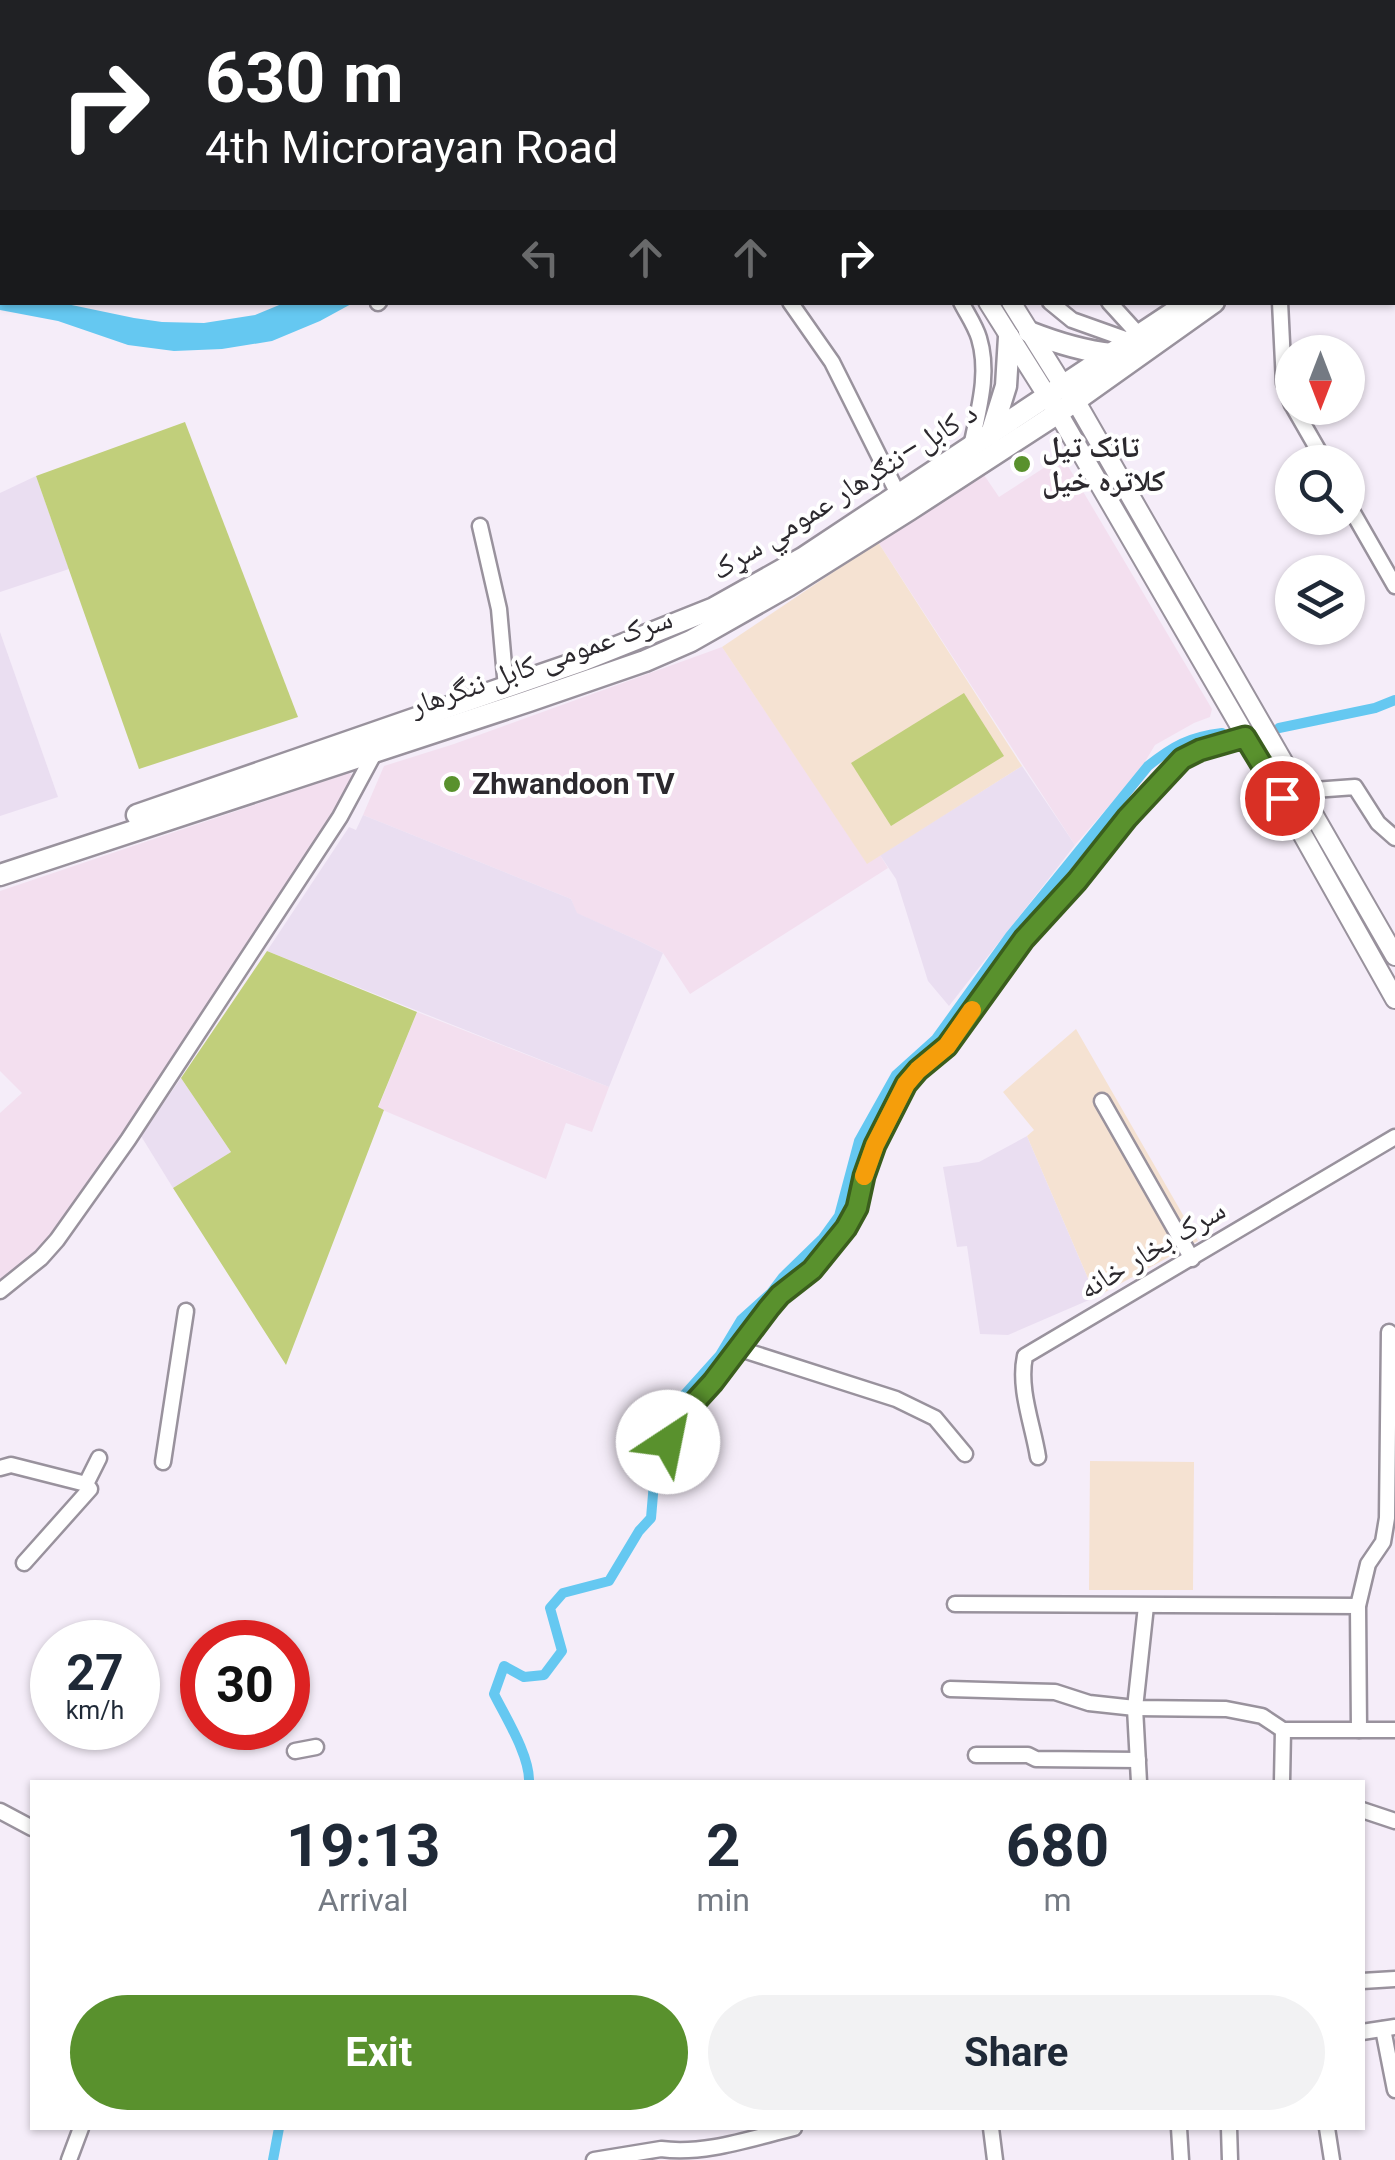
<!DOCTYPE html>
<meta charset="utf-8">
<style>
:root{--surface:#fff;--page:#f2f2f3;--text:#1f2937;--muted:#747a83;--accent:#59912d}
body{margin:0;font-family:Roboto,"Noto Naskh Arabic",sans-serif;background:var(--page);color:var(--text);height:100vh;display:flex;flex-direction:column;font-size:38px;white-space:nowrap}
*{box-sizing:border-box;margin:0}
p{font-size:32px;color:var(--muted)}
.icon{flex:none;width:55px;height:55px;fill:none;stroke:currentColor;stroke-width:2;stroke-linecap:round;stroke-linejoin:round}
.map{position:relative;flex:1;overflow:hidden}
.details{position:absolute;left:30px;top:1780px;width:1335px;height:350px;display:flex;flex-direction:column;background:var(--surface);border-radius:0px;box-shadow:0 2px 8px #0004}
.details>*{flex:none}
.hud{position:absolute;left:0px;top:0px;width:1395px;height:305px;box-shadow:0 2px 8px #0004;background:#202124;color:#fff;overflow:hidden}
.needle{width:65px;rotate:180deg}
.fabs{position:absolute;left:1275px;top:335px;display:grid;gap:20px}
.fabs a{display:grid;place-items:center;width:90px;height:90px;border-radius:50%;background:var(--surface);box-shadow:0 2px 8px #0004;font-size:50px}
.speed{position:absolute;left:30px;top:1620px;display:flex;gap:20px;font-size:50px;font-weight:700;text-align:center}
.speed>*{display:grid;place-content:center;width:130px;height:130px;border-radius:50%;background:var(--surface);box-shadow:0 2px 8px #0004;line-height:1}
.speed small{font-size:25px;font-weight:400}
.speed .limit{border:15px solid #d22;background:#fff;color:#111}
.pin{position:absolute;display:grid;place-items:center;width:85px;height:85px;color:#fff;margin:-42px;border:5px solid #fff;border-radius:50%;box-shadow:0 2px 10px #0007}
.me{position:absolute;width:110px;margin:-55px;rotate:34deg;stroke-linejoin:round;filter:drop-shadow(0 0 8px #0008)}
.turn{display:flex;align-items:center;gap:35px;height:210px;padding:0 40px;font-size:45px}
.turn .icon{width:130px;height:130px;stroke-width:2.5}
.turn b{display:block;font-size:70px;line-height:85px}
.lanes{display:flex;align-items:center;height:95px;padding:0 40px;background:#0003;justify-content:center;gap:50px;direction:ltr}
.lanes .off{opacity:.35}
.eta{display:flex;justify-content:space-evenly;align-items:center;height:170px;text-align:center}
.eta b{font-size:60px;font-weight:700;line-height:70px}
.action{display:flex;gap:20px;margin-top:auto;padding:20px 40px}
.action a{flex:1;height:115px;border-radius:60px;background:var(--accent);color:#fff;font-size:40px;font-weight:700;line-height:115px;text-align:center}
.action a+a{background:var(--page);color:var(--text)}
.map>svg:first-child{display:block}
.commercial{fill:#f3dfef}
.built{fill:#eadef1}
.education{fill:#f5e2d2}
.green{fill:#c1cf7b}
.water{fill:#65c8f1}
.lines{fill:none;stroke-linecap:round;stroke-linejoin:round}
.canal{stroke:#65c8f1;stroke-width:10}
.minor-casing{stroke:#99929d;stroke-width:19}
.major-casing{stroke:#99929d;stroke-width:22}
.highway-casing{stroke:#99929d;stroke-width:25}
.minor{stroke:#fff;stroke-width:14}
.major{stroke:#fff;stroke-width:18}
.highway{stroke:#fff;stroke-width:20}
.route-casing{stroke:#3a5e1d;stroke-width:25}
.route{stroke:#59912d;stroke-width:18}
.slow{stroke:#f59e0b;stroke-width:18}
.poi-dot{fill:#59912d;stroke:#fff;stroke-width:4}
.labels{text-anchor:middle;stroke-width:8;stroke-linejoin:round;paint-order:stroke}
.poi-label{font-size:30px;font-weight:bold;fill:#2c292e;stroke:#fff;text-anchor:start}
.street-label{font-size:30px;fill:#2c292e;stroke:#fff}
</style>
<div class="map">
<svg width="1395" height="2160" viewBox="0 0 1395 2160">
<rect width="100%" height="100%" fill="#f5edf9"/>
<g class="commercial">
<polygon points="1129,0 1395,0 1395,139 1393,140 1392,2 1131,2"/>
<polygon points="1062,456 1212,709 1210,717 1194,723 1155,745 1140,770 1075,845 878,542 982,472 999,497"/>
<polygon points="722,647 867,863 880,855 888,868 690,994 663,953 637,940 576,913 571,899 363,815 384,766 454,744"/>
<polygon points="349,773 360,780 70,1223 0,1291 0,1113 22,1093 0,1071 0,891"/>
<polygon points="417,1012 609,1087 592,1132 566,1123 546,1179 378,1108"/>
</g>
<g class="built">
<polygon points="36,476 69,569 0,592 0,493"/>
<polygon points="0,632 58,797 0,816"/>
<polygon points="1022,766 1075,845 949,1006 928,981 896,879 880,855"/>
<polygon points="363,815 571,899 577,913 637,940 663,953 609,1087 267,951 349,827 356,830"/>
<polygon points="181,1078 231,1152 173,1188 141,1136"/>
<polygon points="1027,1136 1096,1297 1008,1335 980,1334 967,1246 957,1247 943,1167 979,1162"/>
</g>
<g class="education">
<polygon points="878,542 1022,766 867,864 722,647"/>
<polygon points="1076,1029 1198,1241 1096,1297 1027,1136 1034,1130 1003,1092"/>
<polygon points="1090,1461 1194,1462 1193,1590 1089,1590"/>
</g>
<g class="green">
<polygon points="185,422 298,717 139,769 36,476"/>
<polygon points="964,693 1004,756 891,826 851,763"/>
<polygon points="267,951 417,1012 378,1107 384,1110 286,1365 173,1188 231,1152 181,1078"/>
</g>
<polygon class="water" points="0,283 2,284 2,302 62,303 134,318 162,322 204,323 255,315 284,303 353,303 320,321 272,341 222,349 174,351 128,345 58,321 0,310"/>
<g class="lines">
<g class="canal">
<polyline points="1279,728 1375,708 1395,700"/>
<path d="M 529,1782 C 530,1756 506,1718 494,1694 L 504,1666 L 524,1677 L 544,1675 L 562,1651 L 550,1608 L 563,1593 L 609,1581 L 639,1531 L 651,1518 L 655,1471 L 668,1413 L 720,1355 L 741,1320 L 771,1293 L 783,1277 L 823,1238 L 839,1216 L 859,1141 L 896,1075 L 936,1039 L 1010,936 L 1148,766 C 1173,746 1189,737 1222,733"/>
<polyline points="273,2160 279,2128"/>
</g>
<defs>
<g id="minor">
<polyline points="29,0 30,2"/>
<polyline points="313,0 313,2"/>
<polyline points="566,0 569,2"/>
<polyline points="256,2 257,0"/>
<polyline points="589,2 590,0"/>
<polyline points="0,17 2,17"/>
<polyline points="0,69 2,68"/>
<polyline points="0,171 2,170"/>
<polyline points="1392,200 1395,202"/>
<polyline points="0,247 2,248"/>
<polyline points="790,302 832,362 898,494"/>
<path d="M 961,302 C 967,314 975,325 979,338 C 990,374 978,411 971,447"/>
<polyline points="1050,302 1072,320 1131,341"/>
<polyline points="1109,302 1139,335"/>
<polyline points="1280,302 1284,383 1292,405"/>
<polyline points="378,303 379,302"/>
<polyline points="1294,408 1325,462"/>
<polyline points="1348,504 1395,586"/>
<polyline points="480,526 499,609 506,688"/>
<polyline points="1281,799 1300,791 1355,787 1378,823 1395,838"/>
<polyline points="1102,1101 1192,1259"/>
<polyline points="0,1291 41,1258 57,1240 128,1140 340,817 375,752"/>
<polyline points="740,1349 896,1399 935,1418 965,1454"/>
<path d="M 1038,1457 C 1033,1425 1018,1389 1025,1356 L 1395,1137"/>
<polyline points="163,1462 186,1311"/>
<polyline points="0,1468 11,1465 86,1484"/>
<polyline points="673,1481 668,1442 669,1430 713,1382 769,1308 780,1295 812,1269 846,1228 857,1208 864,1176 875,1145 906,1085 917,1071 947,1046 1025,939 1077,881 1162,778 1182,759 1200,751 1245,737"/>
<polyline points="24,1563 90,1489 86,1484 99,1458"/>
<polyline points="955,1604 1358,1606"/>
<polyline points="950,1689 1055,1692 1089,1703 1135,1708 1226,1709 1262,1716 1283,1730 1395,1730"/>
<polyline points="1359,1730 1358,1606 1368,1564 1383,1542 1387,1518 1389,1332"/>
<polyline points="295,1751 316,1747"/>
<polyline points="976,1755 1028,1755 1036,1759 1138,1760"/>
<polyline points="1139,1782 1135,1708 1146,1606"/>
<polyline points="1282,1782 1283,1730"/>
<polyline points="1362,1810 1395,1821"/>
<polyline points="0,1811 32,1828"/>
<polyline points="1362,1981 1395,1979"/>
<polyline points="1383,2029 1395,2090"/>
<polyline points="1362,2032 1395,2027"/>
<polyline points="991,2128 995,2160"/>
<polyline points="1179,2128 1181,2160"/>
<polyline points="1229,2128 1230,2160"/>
<polyline points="1327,2128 1332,2160"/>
<polyline points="69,2160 81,2128"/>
<path d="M 594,2160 L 661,2149 C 705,2155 752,2138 794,2128"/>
</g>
<g id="major">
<polyline points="43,0 59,2"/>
<polyline points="161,0 176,2"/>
<polyline points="988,302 1058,413 1291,814 1395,999"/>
<polyline points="1011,302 1064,387 1075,400 1395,956"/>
</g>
<g id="highway">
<polyline points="1392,185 1395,183"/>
<path d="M 1029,332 C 1057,343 1082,351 1112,354"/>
<polyline points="991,434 1006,386 1009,337"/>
<polyline points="137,815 584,660 714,608 803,558 1189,302"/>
<polyline points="0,875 529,701 645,661 691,641 788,586 909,510 1058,413 1214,302"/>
</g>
</defs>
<use href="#minor" class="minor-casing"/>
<use href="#major" class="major-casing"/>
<use href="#highway" class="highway-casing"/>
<use href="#minor" class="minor"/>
<use href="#major" class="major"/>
<use href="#highway" class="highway"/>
</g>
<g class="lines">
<defs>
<polyline id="route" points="668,1442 668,1433 672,1427 713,1382 769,1308 780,1295 812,1270 846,1228 857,1208 864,1176 875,1145 906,1084 918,1070 947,1046 1024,939 1077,881 1127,818 1182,759 1200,750 1245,737 1282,798"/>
</defs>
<use href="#route" class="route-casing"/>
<use href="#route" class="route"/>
<polyline class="slow" points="864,1176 875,1145 906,1084 918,1070 947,1046 972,1010"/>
</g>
<g class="poi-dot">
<circle cx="1022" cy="464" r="10"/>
<circle cx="452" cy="784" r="10"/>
</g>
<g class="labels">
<g class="poi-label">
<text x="1042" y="457">تانک تیل<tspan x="1042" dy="34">کلاتره خیل</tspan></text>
<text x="472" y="794">Zhwandoon TV</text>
</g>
<g class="street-label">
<text transform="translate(844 491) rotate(-32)" y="10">د کابل–ننګرهار عمومي سړک</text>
<text transform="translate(541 662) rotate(-19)" y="10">سرک عمومی کابل ننگرهار</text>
<text transform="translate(1152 1249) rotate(-31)" y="10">سرک بخار خانه</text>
</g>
</g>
</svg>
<div class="fabs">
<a><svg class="needle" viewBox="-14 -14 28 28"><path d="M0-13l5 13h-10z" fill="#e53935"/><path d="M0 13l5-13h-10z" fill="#747a83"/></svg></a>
<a><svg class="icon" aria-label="search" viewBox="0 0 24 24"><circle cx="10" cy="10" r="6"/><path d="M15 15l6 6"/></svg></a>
<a><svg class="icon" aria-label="layers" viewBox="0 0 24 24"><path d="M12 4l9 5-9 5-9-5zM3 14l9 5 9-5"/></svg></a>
</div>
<div class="speed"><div>27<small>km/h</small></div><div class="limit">30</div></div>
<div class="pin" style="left:1282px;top:798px;background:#d93025"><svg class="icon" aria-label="arrive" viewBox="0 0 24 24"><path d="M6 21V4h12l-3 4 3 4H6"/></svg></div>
<svg class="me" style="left:668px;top:1442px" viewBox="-20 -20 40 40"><circle r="19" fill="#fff"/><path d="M0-13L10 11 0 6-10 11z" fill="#59912d"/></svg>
<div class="hud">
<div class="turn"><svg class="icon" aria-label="right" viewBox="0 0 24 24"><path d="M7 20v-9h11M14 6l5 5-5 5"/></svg><div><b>630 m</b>4th Microrayan Road</div></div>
<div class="lanes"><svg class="icon off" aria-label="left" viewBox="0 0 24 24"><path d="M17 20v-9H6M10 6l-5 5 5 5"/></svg><svg class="icon off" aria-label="ahead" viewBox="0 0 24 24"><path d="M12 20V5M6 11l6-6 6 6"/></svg><svg class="icon off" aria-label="ahead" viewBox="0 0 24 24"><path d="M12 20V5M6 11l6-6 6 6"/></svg><svg class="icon" aria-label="right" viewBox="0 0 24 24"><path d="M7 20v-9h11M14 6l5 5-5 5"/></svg></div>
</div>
<section class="details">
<div class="eta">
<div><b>19:13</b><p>Arrival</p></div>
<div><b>2</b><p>min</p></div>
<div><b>680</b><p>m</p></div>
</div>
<div class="action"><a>Exit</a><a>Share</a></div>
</section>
</div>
